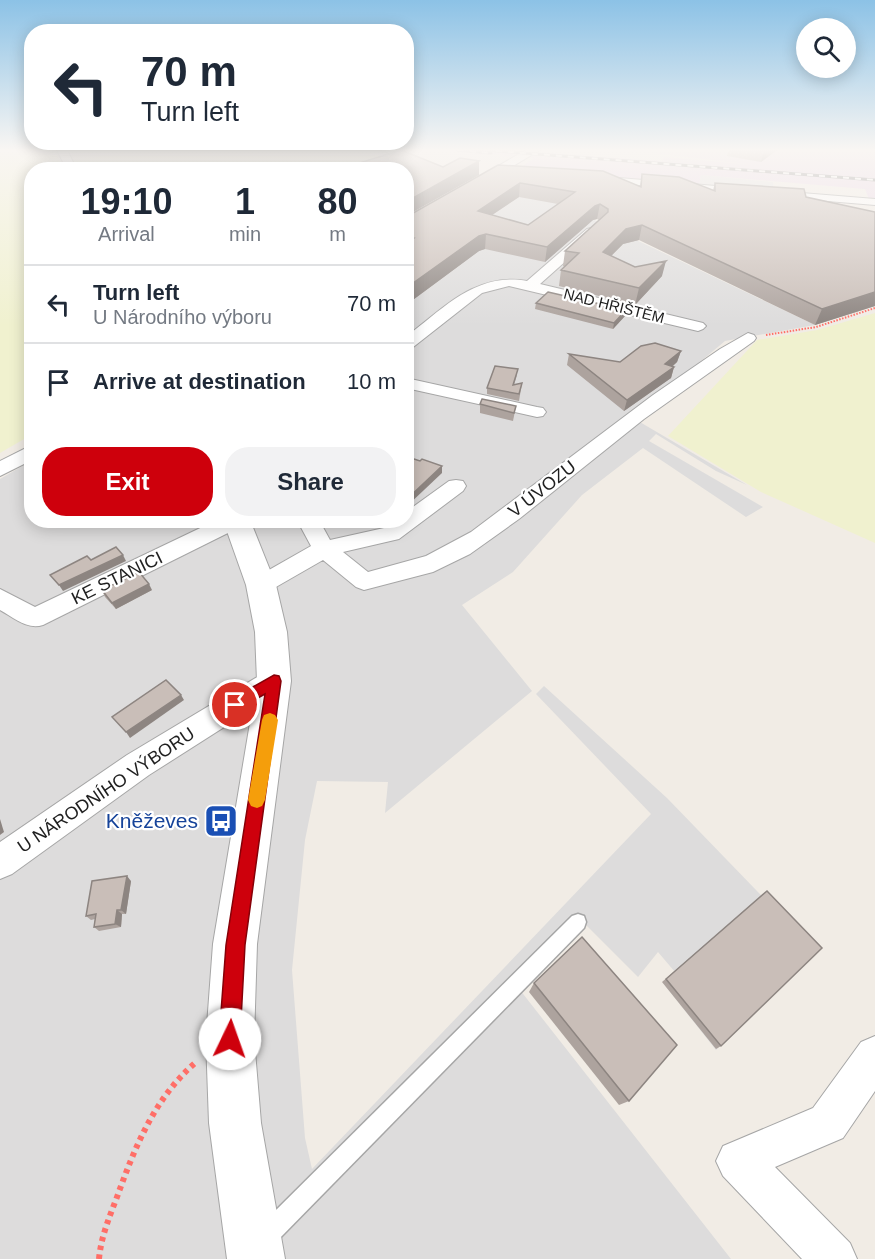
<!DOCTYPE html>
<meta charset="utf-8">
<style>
:root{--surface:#fff;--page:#f2f2f3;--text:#1f2937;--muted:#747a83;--line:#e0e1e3;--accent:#ce000c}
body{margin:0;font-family:Helvetica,sans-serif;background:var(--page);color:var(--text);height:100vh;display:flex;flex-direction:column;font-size:22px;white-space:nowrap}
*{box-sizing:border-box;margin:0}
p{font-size:20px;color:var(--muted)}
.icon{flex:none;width:33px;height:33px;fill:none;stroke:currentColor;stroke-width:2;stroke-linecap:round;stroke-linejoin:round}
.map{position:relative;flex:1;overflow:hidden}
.drawer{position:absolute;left:24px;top:162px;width:390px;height:366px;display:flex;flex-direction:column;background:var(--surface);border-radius:24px;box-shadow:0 3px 15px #0003}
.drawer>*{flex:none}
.guide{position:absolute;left:24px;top:24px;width:390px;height:126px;border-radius:24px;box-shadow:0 3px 15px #0003;background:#fff;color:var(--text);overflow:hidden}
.tools{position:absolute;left:796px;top:18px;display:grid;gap:12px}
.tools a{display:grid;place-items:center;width:60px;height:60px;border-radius:50%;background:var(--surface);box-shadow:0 3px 15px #0003;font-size:30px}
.pin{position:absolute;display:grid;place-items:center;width:51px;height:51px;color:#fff;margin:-26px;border:3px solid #fff;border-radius:50%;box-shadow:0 2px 6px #0007}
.me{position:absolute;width:66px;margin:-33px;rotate:3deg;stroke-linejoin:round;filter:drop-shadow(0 0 4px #0008)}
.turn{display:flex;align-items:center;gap:21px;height:126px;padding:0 18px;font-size:27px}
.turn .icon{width:78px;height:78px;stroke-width:2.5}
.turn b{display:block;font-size:42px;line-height:51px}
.eta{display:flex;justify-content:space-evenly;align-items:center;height:102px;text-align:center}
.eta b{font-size:36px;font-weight:600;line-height:42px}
.action{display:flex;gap:12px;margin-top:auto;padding:12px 18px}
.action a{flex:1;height:69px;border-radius:24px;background:var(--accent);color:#fff;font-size:24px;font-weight:600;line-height:69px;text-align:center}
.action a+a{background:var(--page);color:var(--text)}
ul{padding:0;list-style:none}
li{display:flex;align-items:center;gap:18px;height:78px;padding:0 18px;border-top:2px solid var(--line)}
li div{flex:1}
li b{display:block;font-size:22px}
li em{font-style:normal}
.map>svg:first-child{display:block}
.residential{fill:#dddcdc}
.industrial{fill:#ead6e8}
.farmland{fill:#f0f1cf}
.parking{fill:#e3e3e3}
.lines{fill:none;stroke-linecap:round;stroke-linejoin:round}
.service-casing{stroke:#a6a6a6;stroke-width:3}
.minor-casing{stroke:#a6a6a6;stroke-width:2}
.tertiary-casing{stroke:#a6a6a6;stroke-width:2}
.path-far1{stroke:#ff6e67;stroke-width:2;stroke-dasharray:1.5 1.5;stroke-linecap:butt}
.path{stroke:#ff6e67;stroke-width:6;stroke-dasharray:4.5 4.5;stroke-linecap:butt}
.service{fill:#fff;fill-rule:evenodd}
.minor{fill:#fff;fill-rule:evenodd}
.tertiary{fill:#fff;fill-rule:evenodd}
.rail-casing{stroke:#6d6d6d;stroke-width:3}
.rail{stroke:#fff;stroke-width:2;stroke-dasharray:6;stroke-linecap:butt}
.wall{fill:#ada39e;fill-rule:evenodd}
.shaded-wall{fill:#8d8581}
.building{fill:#c9beb8;stroke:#8d8581;stroke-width:1.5;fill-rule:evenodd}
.route{fill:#ce000c;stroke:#860008;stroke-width:1.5}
.slow{fill:#f59e0b}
.labels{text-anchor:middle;stroke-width:4.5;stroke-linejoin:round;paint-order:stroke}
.far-street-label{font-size:15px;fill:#1f1f1f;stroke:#fff}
.street-label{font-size:18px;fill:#1f1f1f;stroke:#fff}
.near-transit-label{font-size:21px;fill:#164399;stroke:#fff;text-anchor:end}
</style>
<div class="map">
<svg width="875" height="1259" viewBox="0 0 875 1259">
<rect width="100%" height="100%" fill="#f1ece5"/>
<polygon class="residential" points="508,179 815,325 725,341 633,418 747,485 716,471 656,434 649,441 763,507 746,517 643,448 582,495 513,572 462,605 532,691 385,813 388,782 317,781 305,840 292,970 305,1138 312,1169 651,814 536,694 544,686 667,798 816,952 716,1050 663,983 675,972 658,952 638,977 582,921 520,990 731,1259 0,1259 0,479 31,461 32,520 406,520 407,239"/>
<polygon class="industrial" points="439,150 511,150 617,158 662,161 664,157 756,165 627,150 875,150 875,200 869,199 865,189 701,175 699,186 519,169 534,158"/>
<g class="farmland">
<polygon points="0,150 53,150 65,169 32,170 31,435 0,453"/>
<polygon points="137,150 362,150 391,160 377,170 77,170 72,161"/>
<polygon points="875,313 875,543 761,492 668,436 757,340 817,330"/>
</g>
<polygon class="parking" points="701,175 773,182 774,194 699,186"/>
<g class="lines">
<defs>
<polygon id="service" points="578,914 584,916 586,922 584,928 277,1241 269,1244 261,1241 258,1233 261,1225 572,916"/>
<g id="minor">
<polygon points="57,150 67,150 77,170 67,170"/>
<polygon points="595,176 875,199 875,205 591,181 590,179"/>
<path d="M 591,228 L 595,229 L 595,235 L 540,284 L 703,323 L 706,326 L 703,329 L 698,331 L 509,286 L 482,293 L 412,348 L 406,350 L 406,337 C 444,308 476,272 527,281 L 587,229 Z"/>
<polygon points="748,333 754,335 756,338 754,341 644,419 519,519 470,554 433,572 364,590 356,587 323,560 269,591 261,594 253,591 249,585 253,579 311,546 297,520 319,520 330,540 384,528 394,520 406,520 406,512 449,481 456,480 463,481 466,486 463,491 399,539 343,552 368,572 426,556 471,532 653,395 720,349"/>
<polygon points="406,378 537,407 543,408 546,412 543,416 537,417 406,388"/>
<polygon points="32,445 32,460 0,476 0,461"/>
<path d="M 217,520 L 247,520 L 244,525 L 43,625 C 27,630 14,618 0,610 L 0,589 L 35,607 Z"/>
<polygon points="274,670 284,673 288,681 284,689 149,775 12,874 0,879 0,842 127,755 264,673"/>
<polygon points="875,1036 875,1091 843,1138 775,1167 850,1243 857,1259 802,1259 723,1176 716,1161 723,1146 813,1108 861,1042"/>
</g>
<g id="tertiary">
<polygon points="526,150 540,150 406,230 406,219"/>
<polygon points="223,520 250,520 276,585 287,632 291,681 257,944 254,1039 261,1123 285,1259 227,1259 209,1123 206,1039 213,944 257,681 255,632 246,585"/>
</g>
</defs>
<use href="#service" class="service-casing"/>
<use href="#minor" class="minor-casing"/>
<use href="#tertiary" class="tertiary-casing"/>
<polyline class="path-far1" points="766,335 816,327 875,308"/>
<path class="path" d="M 99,1259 C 101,1237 109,1218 117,1197 C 135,1147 154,1099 195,1063"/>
<use href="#service" class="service"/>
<use href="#minor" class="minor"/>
<use href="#tertiary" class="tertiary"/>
<defs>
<g id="rail">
<polyline points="458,150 491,153"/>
<polyline points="484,150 875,180"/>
</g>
</defs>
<use href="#rail" class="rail-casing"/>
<use href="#rail" class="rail"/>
</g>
<g class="wall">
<polygon points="729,150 777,150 761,162 727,156"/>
<path d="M 498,165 L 640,186 L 642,174 L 713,190 L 715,183 L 806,197 L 875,212 L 875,306 L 815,325 L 639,240 L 623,244 L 611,256 L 635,267 L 662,276 L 635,305 L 559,286 L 561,270 L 565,267 L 563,266 L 565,251 L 599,220 L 597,219 L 593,220 L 545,262 L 485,249 L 479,251 L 406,305 L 406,217 ZM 519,197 L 558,204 L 528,225 L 492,215 Z"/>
<polygon points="536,303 626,310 625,316 613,329 535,309"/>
<polygon points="681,351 677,362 672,367 674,367 671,378 624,411 567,365 569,354 620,362"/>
<polygon points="517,375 514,385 522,383 519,401 487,394 487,388"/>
<polygon points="480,404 516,406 513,421 480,413"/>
<polygon points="102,590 152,590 116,609 105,597"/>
<polygon points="131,881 126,914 122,914 121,927 99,931 94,927 95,919 91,920 86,916"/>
<polygon points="767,891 721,1046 716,1049 662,982"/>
<polygon points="534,983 629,1101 619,1105 529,992"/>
</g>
<g class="shaded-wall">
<polygon points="764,150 777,150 761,162"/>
<polygon points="479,161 479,175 406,216 406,202"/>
<polygon points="520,183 519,197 477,225 478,211"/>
<polygon points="600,204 597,219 593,220 545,262 547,247 595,206"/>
<polygon points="642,225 639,240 623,244 600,267 603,252 626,229"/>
<polygon points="486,234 485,249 479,251 406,305 406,288 479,236"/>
<polygon points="666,261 662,276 635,305 639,288"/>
<polygon points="875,292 875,306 815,325 822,309"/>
<polygon points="626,310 625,316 613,329 614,323"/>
<polygon points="681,351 677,362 662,375 665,364"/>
<polygon points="674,367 671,378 624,411 627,400"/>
<polygon points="442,466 442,473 406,507 406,500"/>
<polygon points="123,555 126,561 63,591 59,585"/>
<polygon points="149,584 152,590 116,609 112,603"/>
<polygon points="181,695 184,700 130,738 126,732"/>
<polygon points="0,819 4,832 0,835"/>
<polygon points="127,876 131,881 126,914 121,910"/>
<polygon points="117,910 122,914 121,927 115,924"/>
</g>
<g class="building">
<polygon points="401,150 443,167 460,158 479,161 406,202 406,170 337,170"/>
<path d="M 498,165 L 603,171 L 641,187 L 642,174 L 679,177 L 715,191 L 715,183 L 804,189 L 806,197 L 875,212 L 875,292 L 822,309 L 642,225 L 626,229 L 603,252 L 635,267 L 666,261 L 639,288 L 561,270 L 579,253 L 565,251 L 608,212 L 608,209 L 600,204 L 595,206 L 547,247 L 486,234 L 479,236 L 406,288 L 406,243 L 414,238 L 406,236 L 406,217 ZM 520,183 L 575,192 L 528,225 L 478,211 Z"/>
<polygon points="548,292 626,310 614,323 536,303"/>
<polygon points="655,343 681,351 665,364 674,367 627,400 569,354 620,362 641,346"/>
<polygon points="495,366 518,369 513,385 522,383 519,394 487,388"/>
<polygon points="482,399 516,406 514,413 480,404"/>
<polygon points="414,459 420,461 422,459 442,466 406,500 406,466"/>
<polygon points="116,547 123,555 59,585 50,575 87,556 91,560"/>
<polygon points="139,572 149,584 112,603 102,590"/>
<polygon points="166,680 181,695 126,732 112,717"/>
<polygon points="127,876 121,910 117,910 115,924 94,927 96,914 86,916 92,881"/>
<polygon points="767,891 822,948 721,1046 666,979"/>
<polygon points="582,937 677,1045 629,1101 534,983"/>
</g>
<linearGradient id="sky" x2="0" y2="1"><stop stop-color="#8cc2e6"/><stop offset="0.46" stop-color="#f9f6f3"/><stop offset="1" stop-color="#f9f6f3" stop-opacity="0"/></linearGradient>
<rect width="875" height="326" fill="url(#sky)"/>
<polygon class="route" points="274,675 279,676 281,681 245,945 240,1039 237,1047 230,1050 223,1047 219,1039 226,945 265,694 235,711 230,709 228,705 230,700"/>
<polygon class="slow" points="270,713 275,715 278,720 265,800 262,806 257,808 251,806 248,800 262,720 264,715"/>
<defs>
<symbol id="bus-square" viewBox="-11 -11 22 22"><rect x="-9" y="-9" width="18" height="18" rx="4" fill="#1a4fb4" stroke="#fff"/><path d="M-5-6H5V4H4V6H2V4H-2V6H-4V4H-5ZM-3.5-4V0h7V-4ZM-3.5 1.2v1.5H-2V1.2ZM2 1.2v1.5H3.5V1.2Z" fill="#fff"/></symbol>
</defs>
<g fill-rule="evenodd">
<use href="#bus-square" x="202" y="802" width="38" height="38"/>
</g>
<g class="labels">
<g class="far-street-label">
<text transform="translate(614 306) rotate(14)" y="5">NAD HŘIŠTĚM</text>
</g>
<g class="street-label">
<text transform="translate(542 489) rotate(-38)" y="6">V ÚVOZU</text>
<text transform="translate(117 578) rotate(-26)" y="6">KE STANICI</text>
<text transform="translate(106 790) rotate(-34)" y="6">U NÁRODNÍHO VÝBORU</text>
</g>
<g class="near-transit-label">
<text x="198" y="828">Kněževes</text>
</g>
</g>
</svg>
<div class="tools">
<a><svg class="icon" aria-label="search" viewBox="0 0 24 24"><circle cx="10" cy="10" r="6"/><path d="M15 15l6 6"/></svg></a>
</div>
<div class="pin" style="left:235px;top:705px;background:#d93025"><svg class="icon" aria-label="arrive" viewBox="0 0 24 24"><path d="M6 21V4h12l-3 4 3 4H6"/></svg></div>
<svg class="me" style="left:230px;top:1039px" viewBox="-20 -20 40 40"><circle r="19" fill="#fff"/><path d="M0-13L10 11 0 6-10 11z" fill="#ce000c"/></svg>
<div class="guide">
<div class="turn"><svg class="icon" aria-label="left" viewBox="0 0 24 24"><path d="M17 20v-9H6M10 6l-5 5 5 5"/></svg><div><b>70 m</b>Turn left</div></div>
</div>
<section class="drawer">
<div class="eta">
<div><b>19:10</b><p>Arrival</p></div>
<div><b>1</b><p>min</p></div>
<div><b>80</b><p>m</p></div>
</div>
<ul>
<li><svg class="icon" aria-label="left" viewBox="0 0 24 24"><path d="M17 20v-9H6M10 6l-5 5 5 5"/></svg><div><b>Turn left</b><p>U Národního výboru</p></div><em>70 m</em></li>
<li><svg class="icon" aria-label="arrive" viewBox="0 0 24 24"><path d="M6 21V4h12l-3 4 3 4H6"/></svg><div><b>Arrive at destination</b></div><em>10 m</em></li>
</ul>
<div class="action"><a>Exit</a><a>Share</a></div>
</section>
</div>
